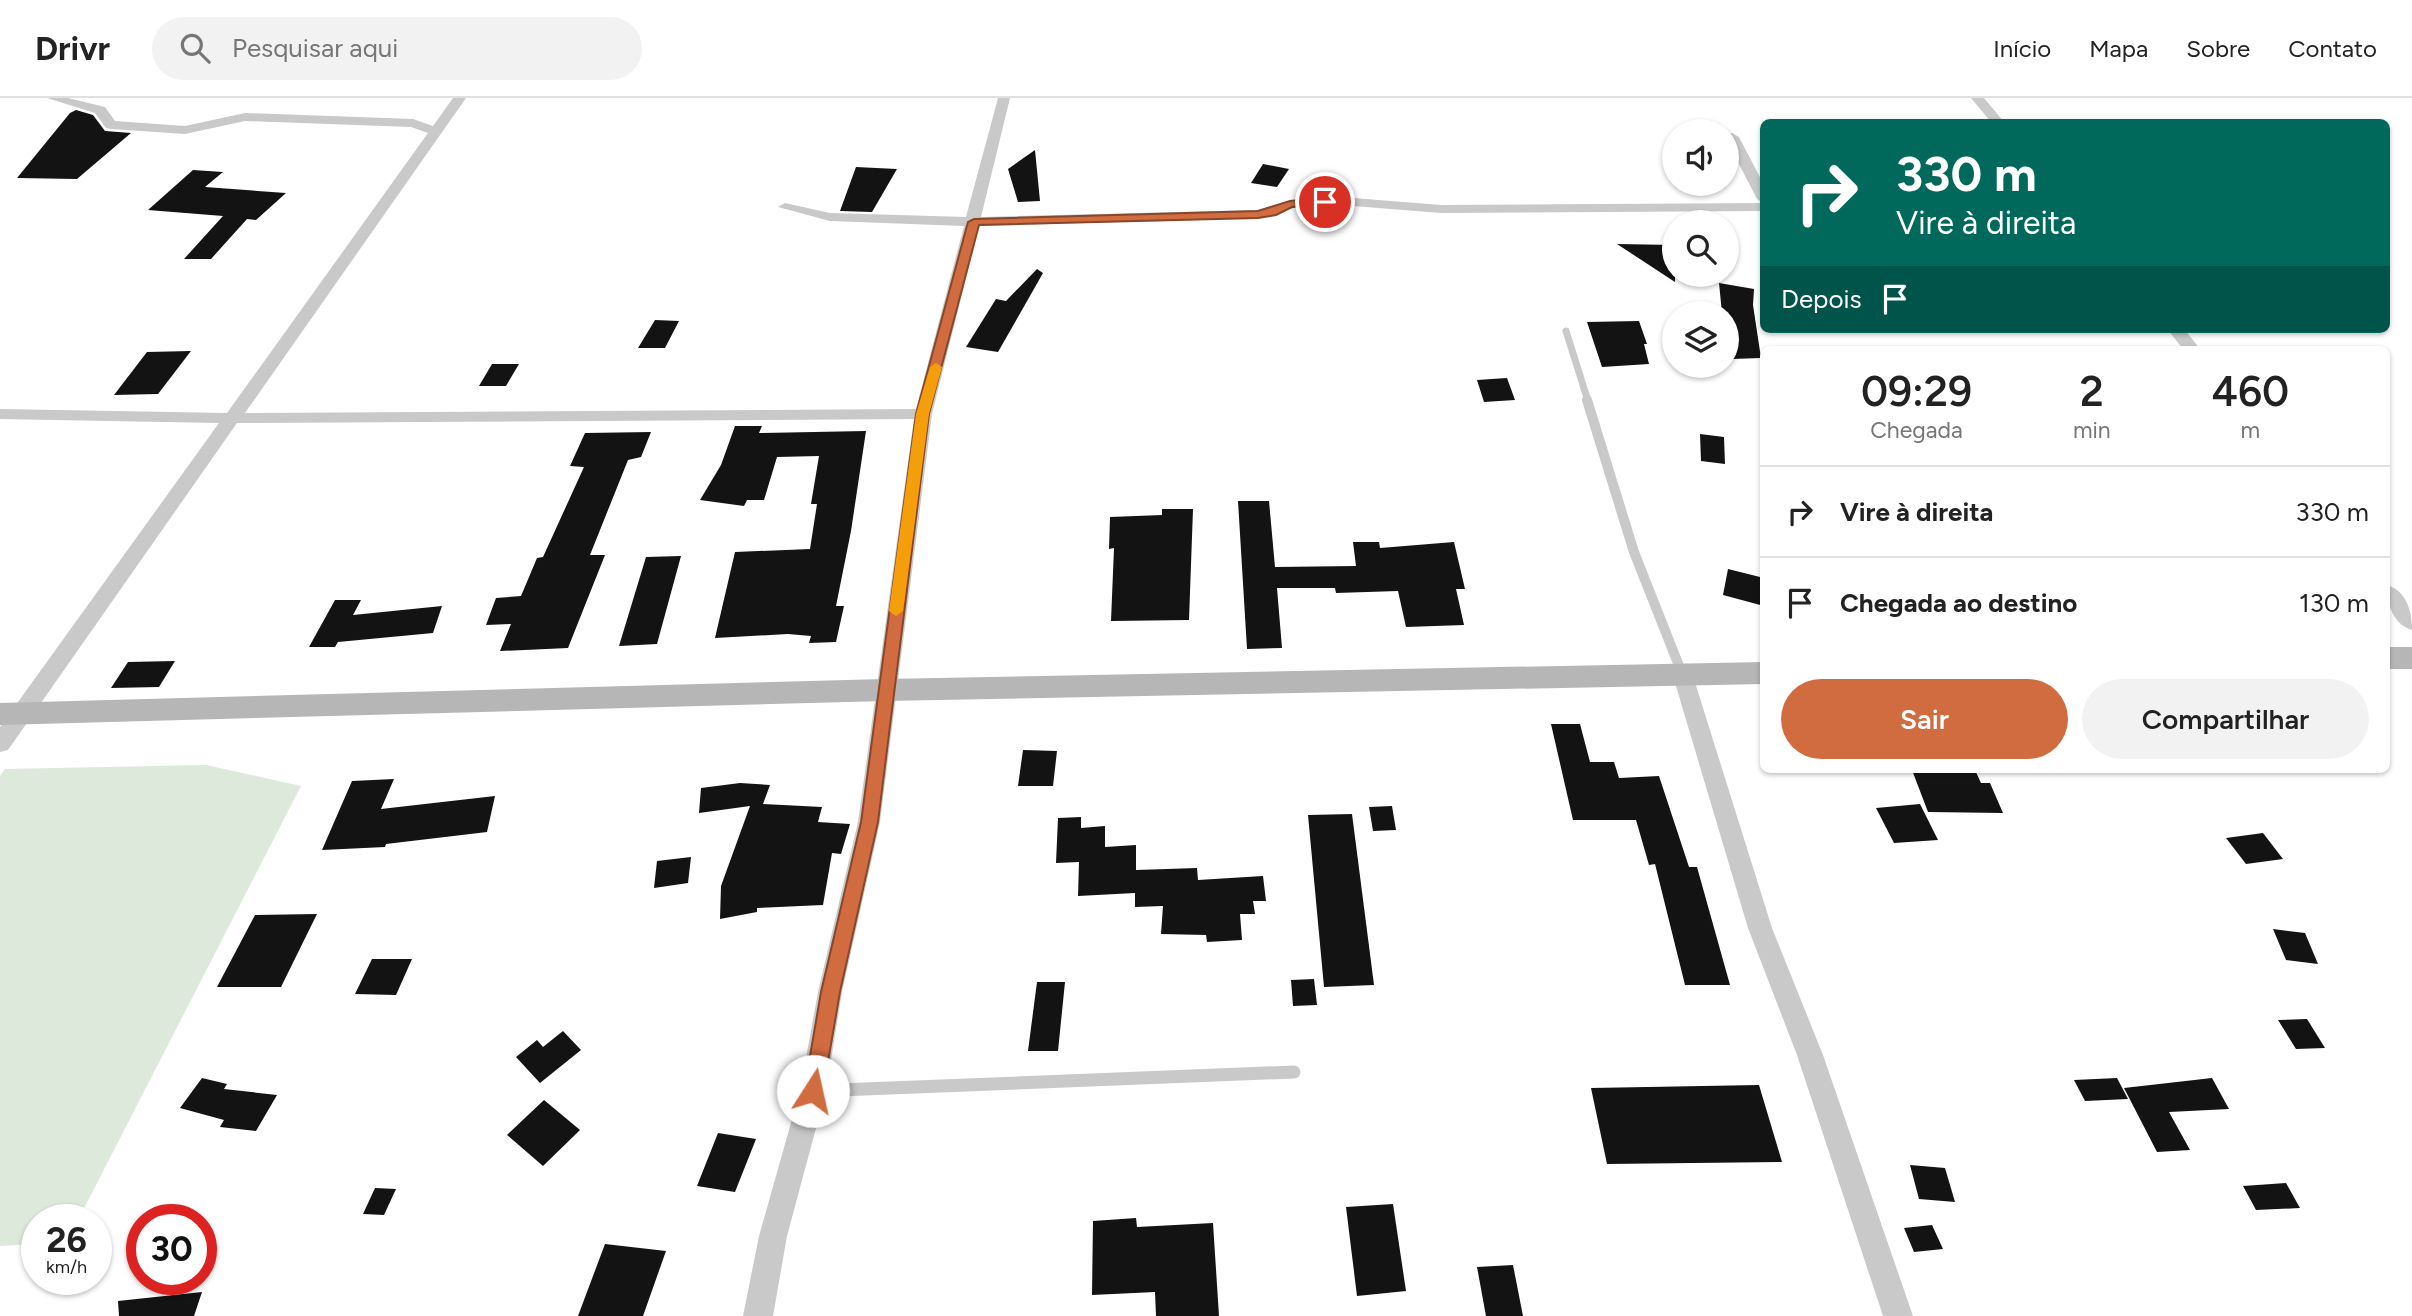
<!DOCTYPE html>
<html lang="pt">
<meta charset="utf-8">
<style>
:root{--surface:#fff;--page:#f2f2f2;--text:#222;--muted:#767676;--line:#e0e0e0;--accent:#d16c40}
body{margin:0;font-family:Figtree,sans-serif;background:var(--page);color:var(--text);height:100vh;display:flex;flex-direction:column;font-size:26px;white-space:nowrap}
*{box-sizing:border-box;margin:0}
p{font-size:23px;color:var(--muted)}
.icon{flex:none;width:38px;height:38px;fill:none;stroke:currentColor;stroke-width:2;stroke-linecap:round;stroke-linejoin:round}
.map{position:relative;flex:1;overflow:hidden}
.panel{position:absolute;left:1760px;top:248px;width:630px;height:427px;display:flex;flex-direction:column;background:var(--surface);border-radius:10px;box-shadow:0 2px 5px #0004}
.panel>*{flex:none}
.top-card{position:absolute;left:1760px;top:21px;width:630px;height:214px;border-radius:10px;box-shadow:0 2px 5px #0004;background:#00695c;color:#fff;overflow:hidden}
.buttons{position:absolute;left:1662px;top:21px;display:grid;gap:14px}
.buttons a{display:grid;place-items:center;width:77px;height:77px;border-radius:50%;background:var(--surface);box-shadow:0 2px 5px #0004;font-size:35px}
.speed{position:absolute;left:21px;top:1106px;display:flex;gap:14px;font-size:35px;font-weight:700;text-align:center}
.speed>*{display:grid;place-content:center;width:91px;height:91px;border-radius:50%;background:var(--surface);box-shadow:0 2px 5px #0004;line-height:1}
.speed small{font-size:18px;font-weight:400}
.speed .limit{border:10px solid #d22;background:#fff;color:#111}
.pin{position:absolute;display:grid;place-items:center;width:60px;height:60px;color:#fff;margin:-30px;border:4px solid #fff;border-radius:50%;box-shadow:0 2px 7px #0007}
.me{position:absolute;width:77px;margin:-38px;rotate:10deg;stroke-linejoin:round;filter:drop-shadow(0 0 5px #0008)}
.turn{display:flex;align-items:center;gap:24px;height:147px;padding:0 21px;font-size:32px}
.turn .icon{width:91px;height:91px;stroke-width:2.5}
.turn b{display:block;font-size:49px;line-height:60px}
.then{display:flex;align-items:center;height:66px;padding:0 21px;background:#0003;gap:14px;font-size:26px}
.eta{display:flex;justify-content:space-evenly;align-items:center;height:119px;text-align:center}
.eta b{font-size:42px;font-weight:600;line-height:49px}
.primary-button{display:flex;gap:14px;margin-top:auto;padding:14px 21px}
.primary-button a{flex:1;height:80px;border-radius:42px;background:var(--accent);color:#fff;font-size:28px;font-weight:600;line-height:80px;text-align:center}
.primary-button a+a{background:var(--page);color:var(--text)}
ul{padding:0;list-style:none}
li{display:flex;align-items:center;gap:21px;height:91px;padding:0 21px;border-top:2px solid var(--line)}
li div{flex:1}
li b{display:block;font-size:26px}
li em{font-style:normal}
header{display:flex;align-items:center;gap:42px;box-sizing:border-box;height:98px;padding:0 35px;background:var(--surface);border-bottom:2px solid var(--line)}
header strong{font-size:33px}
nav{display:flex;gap:38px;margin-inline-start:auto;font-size:24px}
.search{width:490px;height:63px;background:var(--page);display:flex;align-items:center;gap:18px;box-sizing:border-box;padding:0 24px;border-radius:38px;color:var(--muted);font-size:26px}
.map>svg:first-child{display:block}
.green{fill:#dde9db}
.building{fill:#131313}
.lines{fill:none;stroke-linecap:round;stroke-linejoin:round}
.service-far2{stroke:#c9c9c9;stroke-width:7}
.service-far1{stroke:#c9c9c9;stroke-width:10}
.service{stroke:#c9c9c9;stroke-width:13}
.minor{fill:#c9c9c9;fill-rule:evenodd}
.secondary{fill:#b6b6b6;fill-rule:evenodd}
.route{fill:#d16c40;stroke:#88462a;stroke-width:2}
.slow{fill:#f59e0b}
</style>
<header>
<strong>Drivr</strong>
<div class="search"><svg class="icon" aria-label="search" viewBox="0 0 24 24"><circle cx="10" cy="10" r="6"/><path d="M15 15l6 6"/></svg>Pesquisar aqui</div>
<nav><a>Início</a><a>Mapa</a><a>Sobre</a><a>Contato</a></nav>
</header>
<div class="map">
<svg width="2412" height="1218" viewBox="0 0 2412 1218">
<rect width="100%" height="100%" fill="#fff"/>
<polygon class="green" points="206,667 301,688 78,1122 37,1122 37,1146 0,1148 0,678 5,671"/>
<g class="building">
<polygon points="76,12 93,17 105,33 131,35 77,81 17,80 70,15"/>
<polygon points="1035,52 1040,103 1018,104 1008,71"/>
<polygon points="1263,66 1289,71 1277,89 1251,85"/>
<polygon points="856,69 897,71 872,114 840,113"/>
<polygon points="193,72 223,74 205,89 286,95 256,122 247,121 211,161 184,161 223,118 148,112"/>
<polygon points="1617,146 1675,147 1675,184"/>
<polygon points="1037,171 1043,175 998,254 966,249 996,201 1006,203"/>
<polygon points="1719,185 1754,191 1753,207 1761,260 1732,261 1727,252 1727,215 1722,215"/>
<polygon points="655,222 679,223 665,250 638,250"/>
<polygon points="1639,223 1647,246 1644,246 1649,266 1602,269 1587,224"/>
<polygon points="191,253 158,296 114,297 147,254"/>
<polygon points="492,266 519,266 506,288 479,288"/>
<polygon points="1507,280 1515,302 1484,304 1477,282"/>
<polygon points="735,328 762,328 759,335 866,333 851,433 836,508 844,508 836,544 809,545 811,538 788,536 715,540 735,454 810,451 817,406 811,406 819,358 777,359 764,402 747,402 744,408 700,402 721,367"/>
<polygon points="651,334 641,359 628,362 590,457 605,457 568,550 500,553 511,526 486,527 496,500 521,498 537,460 543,459 584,369 570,368 585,335"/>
<polygon points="1700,336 1724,339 1725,366 1701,363"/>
<polygon points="1238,403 1269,403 1275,469 1356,468 1353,444 1379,444 1380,450 1454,444 1465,491 1456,491 1464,527 1406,529 1398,493 1336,495 1335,490 1277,490 1282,550 1247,551"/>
<polygon points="1162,411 1193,411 1189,522 1111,523 1114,450 1109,451 1110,419 1162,417"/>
<polygon points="681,458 657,546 619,548 646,459"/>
<polygon points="1728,471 1764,480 1764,508 1723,497"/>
<polygon points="335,502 361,502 353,517 442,508 433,535 338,544 335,549 309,549"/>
<polygon points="175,563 159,589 111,590 128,564"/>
<polygon points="1551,626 1580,626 1590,664 1614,664 1619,680 1659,678 1689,769 1697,769 1730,887 1685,887 1655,766 1649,767 1636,722 1573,722"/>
<polygon points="1023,652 1057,653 1053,688 1018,688"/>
<polygon points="1912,672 1975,672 1981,685 1990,685 2003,715 1928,714"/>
<polygon points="394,681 381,711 495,698 487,734 386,746 385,749 322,752 352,683"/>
<polygon points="740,685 770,687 763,706 822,709 818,724 850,726 841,756 832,755 823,807 757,810 757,814 720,821 721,788 750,708 699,715 701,690"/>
<polygon points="1920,706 1938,742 1894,745 1876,710"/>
<polygon points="1392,708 1396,732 1373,733 1369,709"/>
<polygon points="1352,716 1374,887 1324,889 1308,717"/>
<polygon points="1081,719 1081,730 1105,728 1105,749 1136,747 1136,772 1197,770 1198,782 1263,778 1266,803 1253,803 1255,816 1240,816 1242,842 1207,844 1206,837 1161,836 1163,808 1135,809 1135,795 1078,798 1079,764 1056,765 1058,720"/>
<polygon points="2263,735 2283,761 2246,766 2226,740"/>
<polygon points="691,759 688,785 654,790 657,763"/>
<polygon points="317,816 281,889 217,889 255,817"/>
<polygon points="2273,831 2305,835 2318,866 2286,862"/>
<polygon points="372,861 412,861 396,897 355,896"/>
<polygon points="1314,881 1317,907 1293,908 1291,882"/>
<polygon points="1037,884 1065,884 1058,953 1028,953"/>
<polygon points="2307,921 2325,950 2296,951 2278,922"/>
<polygon points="563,933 581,952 540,985 516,959 537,942 543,949"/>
<polygon points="202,980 227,986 224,991 277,997 256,1033 220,1029 224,1022 180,1010"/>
<polygon points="2117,980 2128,1001 2085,1003 2074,982"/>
<polygon points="2212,980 2229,1011 2169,1014 2190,1052 2157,1054 2124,990"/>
<polygon points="1759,987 1782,1064 1607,1066 1591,990"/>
<polygon points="544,1002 580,1032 543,1068 507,1037"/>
<polygon points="718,1035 756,1041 735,1094 697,1088"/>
<polygon points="1910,1067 1945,1070 1955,1104 1919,1101"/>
<polygon points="2286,1085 2300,1110 2256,1112 2243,1088"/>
<polygon points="375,1090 396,1091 384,1117 363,1116"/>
<polygon points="1393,1106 1406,1193 1357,1198 1346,1109"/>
<polygon points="1136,1120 1137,1129 1213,1125 1219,1218 1156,1218 1155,1194 1092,1197 1093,1123"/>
<polygon points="1932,1127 1943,1151 1914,1154 1904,1130"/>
<polygon points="605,1146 666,1153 643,1218 578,1218"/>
<polygon points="1513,1167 1523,1218 1486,1218 1477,1169"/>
<polygon points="202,1194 194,1218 119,1218 118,1203"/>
</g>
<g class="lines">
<polyline class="service-far2" points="1566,233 1588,303"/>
<polyline class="service-far1" points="1587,302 1634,454 1683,578"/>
<polyline class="service" points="813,993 1294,974"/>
<g class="minor">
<polygon points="47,0 68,0 105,9 115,23 185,28 245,15 413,21 433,28 453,0 466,0 245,315 916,311 964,128 830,123 778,109 785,105 830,115 966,119 998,0 1010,0 981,119 1258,112 1290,102 1341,99 1441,107 1763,105 1757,101 1727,43 1727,36 1732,35 1739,39 1764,87 1764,113 1441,115 1341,107 1293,110 1258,120 979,128 932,316 880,724 842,894 826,993 787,1138 773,1218 743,1218 759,1138 800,993 818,894 858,724 914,321 237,325 8,652 0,654 0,629 219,325 0,321 0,311 227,315 428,35 411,29 245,23 185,36 111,31 106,30 95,15"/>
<polygon points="1971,0 1984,0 2004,24 1991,24"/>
<polygon points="2167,231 2184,231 2201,252 2184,252"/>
<path d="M 2387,487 C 2407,493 2412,514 2412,532 C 2392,526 2387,505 2387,487 Z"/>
<polygon points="1683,570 1690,573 1693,578 1772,830 1823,957 1913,1218 1883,1218 1797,957 1748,830 1673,578 1676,573"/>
</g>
<g class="secondary">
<rect x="2387" y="549" width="25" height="22"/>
<polygon points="1764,564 1764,586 885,603 0,627 0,605 885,581"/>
</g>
</g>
<polygon class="route" points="1325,100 1330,104 1329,106 1292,109 1276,117 1258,120 979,127 929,316 878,724 840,894 823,993 820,999 813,1002 806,999 804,993 821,894 861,724 916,316 968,124 974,121 1258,113 1290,103"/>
<polygon class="slow" points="936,265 942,269 929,316 903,513 896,518 889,513 916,316 930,269"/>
</svg>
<div class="buttons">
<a><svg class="icon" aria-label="sound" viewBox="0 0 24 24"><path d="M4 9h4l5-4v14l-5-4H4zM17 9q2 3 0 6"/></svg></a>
<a><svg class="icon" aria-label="search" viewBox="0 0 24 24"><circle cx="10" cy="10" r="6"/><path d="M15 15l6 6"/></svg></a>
<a><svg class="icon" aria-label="layers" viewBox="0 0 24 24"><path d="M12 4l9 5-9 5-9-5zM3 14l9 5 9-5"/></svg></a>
</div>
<div class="speed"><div>26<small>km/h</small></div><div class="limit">30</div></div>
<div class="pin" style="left:1325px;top:104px;background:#d93025"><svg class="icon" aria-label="arrive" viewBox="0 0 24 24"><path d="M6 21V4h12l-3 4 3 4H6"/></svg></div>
<svg class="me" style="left:813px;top:993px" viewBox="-20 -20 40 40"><circle r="19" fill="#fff"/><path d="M0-13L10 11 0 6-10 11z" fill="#d16c40"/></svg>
<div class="top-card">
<div class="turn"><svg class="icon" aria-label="right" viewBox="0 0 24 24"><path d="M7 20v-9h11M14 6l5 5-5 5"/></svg><div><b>330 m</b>Vire à direita</div></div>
<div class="then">Depois<svg class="icon" aria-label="arrive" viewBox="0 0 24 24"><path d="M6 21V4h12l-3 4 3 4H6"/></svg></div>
</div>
<section class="panel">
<div class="eta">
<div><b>09:29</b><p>Chegada</p></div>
<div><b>2</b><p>min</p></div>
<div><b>460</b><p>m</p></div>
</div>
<ul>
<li><svg class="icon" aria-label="right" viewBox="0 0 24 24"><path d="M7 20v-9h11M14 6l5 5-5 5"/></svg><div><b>Vire à direita</b></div><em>330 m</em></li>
<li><svg class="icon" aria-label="arrive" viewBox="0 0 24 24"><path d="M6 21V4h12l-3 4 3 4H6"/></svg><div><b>Chegada ao destino</b></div><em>130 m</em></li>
</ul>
<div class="primary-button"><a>Sair</a><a>Compartilhar</a></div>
</section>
</div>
